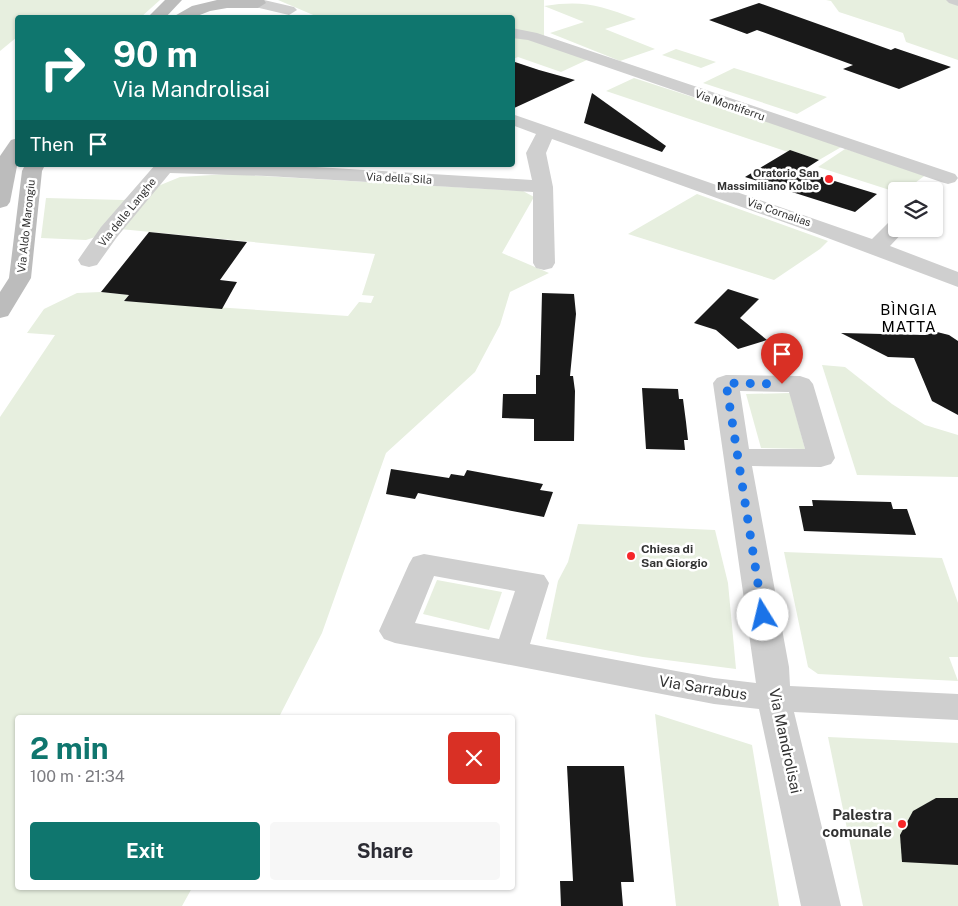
<!DOCTYPE html>
<meta charset="utf-8">
<style>
:root{--surface:#fff;--page:#f7f7f7;--text:#2b2b33;--muted:#7c7c81;--accent:#0f766e}
body{margin:0;font-family:"Public Sans",sans-serif;background:var(--page);color:var(--text);height:100vh;display:flex;flex-direction:column;font-size:19px;white-space:nowrap}
*{box-sizing:border-box;margin:0}
p{font-size:16px;color:var(--muted)}
.icon{flex:none;width:28px;height:28px;fill:none;stroke:currentColor;stroke-width:2;stroke-linecap:round;stroke-linejoin:round}
.map{position:relative;flex:1;overflow:hidden}
.side{position:absolute;left:15px;top:715px;width:500px;height:175px;display:flex;flex-direction:column;background:var(--surface);border-radius:5px;box-shadow:0 1px 4px #0004}
.side>*{flex:none}
.hud{position:absolute;left:15px;top:15px;width:500px;height:152px;border-radius:5px;box-shadow:0 1px 4px #0004;background:#0f766e;color:#fff;overflow:hidden}
.fabs{position:absolute;left:888px;top:182px;display:grid;gap:10px}
.fabs a{display:grid;place-items:center;width:55px;height:55px;border-radius:5px;background:var(--surface);box-shadow:0 1px 4px #0004;font-size:25px}
.pin{position:absolute;display:grid;place-items:center;width:42px;height:42px;color:#fff;margin:-51px -21px;border-radius:50% 50% 50% 0;rotate:-45deg;box-shadow:0 0 5px #0007}
.pin .icon{rotate:45deg}
.me{position:absolute;width:55px;margin:-28px;rotate:351deg;stroke-linejoin:round;filter:drop-shadow(0 0 4px #0008)}
.turn{display:flex;align-items:center;gap:18px;height:105px;padding:0 15px;font-size:22px}
.turn .icon{width:65px;height:65px;stroke-width:2.5}
.turn b{display:block;font-size:35px;line-height:42px}
.then{display:flex;align-items:center;height:48px;padding:0 15px;background:#0003;gap:10px;font-size:19px}
.round{display:grid;place-items:center;flex:none;width:52px;height:52px;border-radius:5px;background:var(--page)}
.summary{display:flex;align-items:center;justify-content:space-between;height:85px;padding:0 15px}
h1{font-size:30px;font-weight:700;line-height:38px;color:var(--accent)}
.button{display:flex;gap:10px;margin-top:auto;padding:10px 15px}
.button a{flex:1;height:58px;border-radius:5px;background:var(--accent);color:#fff;font-size:20px;font-weight:700;line-height:58px;text-align:center}
.button a+a{background:var(--page);color:var(--text)}
.map>svg:first-child{display:block}
.green{fill:#e7efdf}
.building{fill:#191919}
.lines{fill:none;stroke-linecap:round;stroke-linejoin:round}
.street{fill:#cfcfcf;fill-rule:evenodd}
.secondary{fill:#bcbcbc;fill-rule:evenodd}
.route{stroke:#1a73e8;stroke-width:9;stroke-dasharray:0 16.2}
.poi-dot{fill:#f6272a;stroke:#fff;stroke-width:2}
.labels{text-anchor:middle;stroke-width:5;stroke-linejoin:round;paint-order:stroke}
.far-street-label{font-size:11px;fill:#323232;stroke:#fff}
.far-poi-label{font-size:11px;font-weight:bold;fill:#323232;stroke:#fff;text-anchor:end}
.poi-label{font-size:12px;font-weight:bold;fill:#323232;stroke:#fff;text-anchor:start}
.quarter-label{font-size:15px;letter-spacing:1px;fill:#000;stroke:#fff}
.near-street-label{font-size:15px;fill:#323232;stroke:#fff}
.near-poi-label{font-size:15px;font-weight:bold;fill:#323232;stroke:#fff;text-anchor:end}
</style>
<div class="map">
<svg width="958" height="906" viewBox="0 0 958 906">
<rect width="100%" height="100%" fill="#fff"/>
<g class="green">
<polygon points="0,0 160,0 141,17 18,18 17,37 0,51"/>
<path d="M 278,0 L 544,0 L 544,6 C 583,0 599,5 636,19 L 605,29 L 655,49 L 620,61 L 550,33 L 584,22 L 544,6 L 544,37 L 589,59 L 561,72 L 518,57 L 513,59 L 512,18 L 318,17 Z"/>
<polygon points="826,0 958,0 958,60 906,42 903,33 839,12 831,1"/>
<polygon points="676,49 716,62 701,68 662,55"/>
<polygon points="734,68 827,97 797,114 703,83"/>
<polygon points="634,78 843,146 819,160 790,150 788,152 606,91"/>
<polygon points="845,149 927,174 904,191 896,192 818,167"/>
<polygon points="228,174 523,191 534,197 502,253 549,273 510,292 500,325 475,372 386,453 322,633 279,717 18,718 18,888 192,888 182,906 0,906 0,417 55,335 27,333 44,309 77,293 101,292 129,295 124,301 348,316 359,302 371,303 374,296 362,295 375,254 120,229 86,240 41,238 46,198 124,200 180,177"/>
<polygon points="697,194 828,241 820,249 774,280 628,234"/>
<polygon points="822,365 845,367 892,404 925,425 958,435 958,477 857,475"/>
<polygon points="790,393 805,449 761,448 746,394"/>
<polygon points="578,524 715,530 728,583 736,669 643,657 546,639 558,581 568,562"/>
<polygon points="784,552 942,558 958,603 958,657 949,657 958,681 818,674 808,667"/>
<polygon points="437,580 502,592 489,630 423,614"/>
<polygon points="655,714 752,745 779,906 676,906"/>
<polygon points="828,737 958,743 958,906 863,906"/>
</g>
<g class="building">
<polygon points="759,3 891,50 895,48 951,67 899,89 843,69 853,65 757,30 747,34 709,20"/>
<polygon points="512,61 539,70 575,80 512,109"/>
<polygon points="592,93 666,146 662,152 584,123"/>
<polygon points="790,150 819,160 802,171 877,194 855,212 745,177"/>
<polygon points="149,232 247,242 220,280 237,282 222,309 124,301 129,295 101,292"/>
<polygon points="728,289 759,299 740,318 767,340 738,349 716,330 694,323"/>
<polygon points="542,293 574,294 576,314 570,376 573,376 575,391 574,441 534,441 534,419 502,418 503,394 536,394 536,375 540,375"/>
<polygon points="937,332 949,335 958,341 958,415 932,401 914,358 888,357 841,333 925,335"/>
<polygon points="642,388 678,389 679,399 683,399 686,422 688,440 684,440 685,450 646,449"/>
<polygon points="391,469 449,478 451,474 464,476 467,470 543,484 540,490 553,492 544,517 418,493 415,499 386,494"/>
<polygon points="812,500 891,502 893,509 907,509 916,535 804,531 799,506 813,506"/>
<polygon points="567,766 624,766 634,882 621,882 623,906 561,906 560,881 573,881"/>
<polygon points="936,798 958,798 958,865 902,862 900,835 913,811"/>
</g>
<g class="lines">
<g class="street">
<polygon points="235,0 264,0 294,7 297,10 289,15 238,3"/>
<polygon points="946,0 958,0 958,6 949,3"/>
<polygon points="512,28 537,33 955,174 958,178 955,182 948,184 941,182 528,40 512,38"/>
<polygon points="512,114 872,239 888,223 896,222 896,229 906,229 890,246 958,272 958,287 817,234 552,139 546,153 553,187 555,263 552,268 544,270 536,268 533,263 533,192 267,176 170,173 117,237 97,265 89,267 81,265 78,260 101,227 155,165 283,165 532,180 526,153 536,134 512,125"/>
<path d="M 726,375 L 800,376 L 809,379 L 813,384 L 835,458 L 831,464 L 821,467 L 752,466 L 789,667 L 790,686 L 958,694 L 958,720 L 794,712 L 841,906 L 801,906 L 759,709 L 714,704 L 395,643 L 384,639 L 379,631 L 409,564 L 413,557 L 424,554 L 544,575 L 549,583 L 530,644 L 714,678 L 756,683 L 713,383 L 717,378 ZM 740,391 L 789,392 L 805,449 L 749,449 ZM 434,576 L 515,591 L 499,639 L 415,623 Z"/>
</g>
<g class="secondary">
<polygon points="165,0 182,0 165,18 147,18"/>
<polygon points="217,0 264,0 266,3 258,8 227,8 210,11 192,18 171,18 192,6"/>
<polygon points="18,138 18,161 10,202 7,206 0,208 0,156 11,140"/>
<polygon points="25,165 45,165 42,171 31,278 8,316 0,318 0,292 9,278 22,171"/>
</g>
</g>
<g class="lines">
<polyline class="route" points="763,615 726,383 782,384"/>
</g>
<g class="poi-dot">
<circle cx="829" cy="179" r="5"/>
<circle cx="631" cy="556" r="5"/>
<circle cx="902" cy="824" r="5"/>
</g>
<g class="labels">
<g class="far-street-label">
<text transform="translate(730 105) rotate(19)" y="4">Via Montiferru</text>
<text transform="translate(399 178) rotate(3)" y="4">Via della Sila</text>
<text transform="translate(127 212) rotate(-51)" y="4">Via delle Langhe</text>
<text transform="translate(779 212) rotate(19)" y="4">Via Cornalias</text>
<text transform="translate(26 226) rotate(-84)" y="4">Via Aldo Marongiu</text>
</g>
<g class="far-poi-label">
<text x="819" y="177">Oratorio San<tspan x="819" dy="13">Massimiliano Kolbe</tspan></text>
</g>
<g class="poi-label">
<text x="641" y="553">Chiesa di<tspan x="641" dy="14">San Giorgio</tspan></text>
</g>
<g class="quarter-label">
<text x="909" y="315">BÌNGIA<tspan x="909" dy="17">MATTA</tspan></text>
</g>
<g class="near-street-label">
<text transform="translate(703 688) rotate(9)" y="5">Via Sarrabus</text>
<text transform="translate(785 741) rotate(78)" y="5">Via Mandrolisai</text>
</g>
<g class="near-poi-label">
<text x="892" y="820">Palestra<tspan x="892" dy="17">comunale</tspan></text>
</g>
</g>
</svg>
<div class="fabs">
<a><svg class="icon" aria-label="layers" viewBox="0 0 24 24"><path d="M12 4l9 5-9 5-9-5zM3 14l9 5 9-5"/></svg></a>
</div>
<div class="pin" style="left:782px;top:384px;background:#d93025"><svg class="icon" aria-label="arrive" viewBox="0 0 24 24"><path d="M6 21V4h12l-3 4 3 4H6"/></svg></div>
<svg class="me" style="left:763px;top:615px" viewBox="-20 -20 40 40"><circle r="19" fill="#fff"/><path d="M0-13L10 11 0 6-10 11z" fill="#1a73e8"/></svg>
<div class="hud">
<div class="turn"><svg class="icon" aria-label="right" viewBox="0 0 24 24"><path d="M7 20v-9h11M14 6l5 5-5 5"/></svg><div><b>90 m</b>Via Mandrolisai</div></div>
<div class="then">Then<svg class="icon" aria-label="arrive" viewBox="0 0 24 24"><path d="M6 21V4h12l-3 4 3 4H6"/></svg></div>
</div>
<section class="side">
<div class="summary"><div><h1>2 min</h1><p>100 m · 21:34</p></div><a class="round" style="background:#d93025;color:#fff"><svg class="icon" aria-label="close" viewBox="0 0 24 24"><path d="M6 6l12 12M18 6L6 18"/></svg></a></div>
<div class="button"><a>Exit</a><a>Share</a></div>
</section>
</div>
